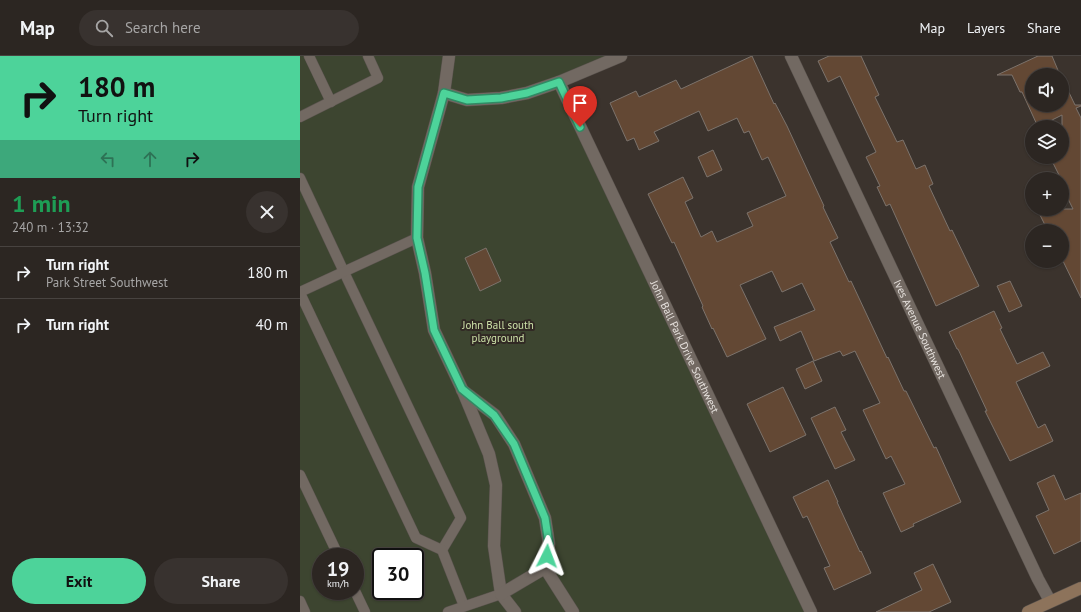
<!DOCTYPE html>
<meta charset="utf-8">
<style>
:root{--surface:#2c2622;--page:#38322f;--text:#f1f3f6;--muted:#a6a5a5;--line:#484340;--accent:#4dd39a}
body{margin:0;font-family:"PT Sans",sans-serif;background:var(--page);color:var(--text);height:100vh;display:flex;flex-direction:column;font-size:15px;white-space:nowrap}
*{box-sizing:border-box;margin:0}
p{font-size:13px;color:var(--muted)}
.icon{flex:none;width:22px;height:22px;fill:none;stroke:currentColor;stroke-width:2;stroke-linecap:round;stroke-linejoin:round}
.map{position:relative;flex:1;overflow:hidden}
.details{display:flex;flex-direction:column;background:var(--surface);width:300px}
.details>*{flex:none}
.guide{background:#4dd39a;color:#111;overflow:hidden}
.fabs{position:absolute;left:725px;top:12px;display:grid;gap:8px}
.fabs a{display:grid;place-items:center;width:44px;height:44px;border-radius:50%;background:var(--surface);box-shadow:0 1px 3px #0004,0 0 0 1px var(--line);font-size:20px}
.speed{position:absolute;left:12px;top:492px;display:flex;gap:8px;font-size:20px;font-weight:700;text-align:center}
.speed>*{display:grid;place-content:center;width:52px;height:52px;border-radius:50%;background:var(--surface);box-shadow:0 1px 3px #0004,0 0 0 1px var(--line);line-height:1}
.speed small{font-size:10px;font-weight:400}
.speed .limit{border:2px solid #111;border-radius:6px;background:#fff;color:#111}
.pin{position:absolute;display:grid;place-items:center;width:34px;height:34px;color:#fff;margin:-41px -17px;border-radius:50% 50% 50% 0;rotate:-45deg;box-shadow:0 0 4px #0007}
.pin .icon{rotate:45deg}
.me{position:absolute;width:44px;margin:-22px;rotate:3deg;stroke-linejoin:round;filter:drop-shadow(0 0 3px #0008)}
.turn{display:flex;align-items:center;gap:14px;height:84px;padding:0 12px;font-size:18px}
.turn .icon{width:52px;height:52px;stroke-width:2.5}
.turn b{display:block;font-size:28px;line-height:34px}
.lanes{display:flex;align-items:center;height:38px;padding:0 12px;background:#0003;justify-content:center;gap:20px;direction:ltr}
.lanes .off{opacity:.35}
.round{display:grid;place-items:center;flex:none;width:42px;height:42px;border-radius:21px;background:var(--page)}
.summary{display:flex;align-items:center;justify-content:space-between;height:68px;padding:0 12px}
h1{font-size:24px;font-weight:600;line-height:30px;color:#1e9e55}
.button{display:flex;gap:8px;margin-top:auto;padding:8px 12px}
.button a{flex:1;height:46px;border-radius:24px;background:var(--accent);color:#111;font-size:16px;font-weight:600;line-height:46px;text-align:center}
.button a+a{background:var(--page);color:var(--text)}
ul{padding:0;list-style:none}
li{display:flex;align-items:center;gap:12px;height:52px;padding:0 12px;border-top:1px solid var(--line)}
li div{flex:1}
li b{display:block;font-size:15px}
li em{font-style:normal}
header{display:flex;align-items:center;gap:24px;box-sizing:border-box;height:56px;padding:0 20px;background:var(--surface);border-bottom:1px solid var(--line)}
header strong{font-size:19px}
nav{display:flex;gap:22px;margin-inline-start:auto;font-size:14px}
.search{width:280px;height:36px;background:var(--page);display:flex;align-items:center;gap:10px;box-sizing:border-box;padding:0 14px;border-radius:22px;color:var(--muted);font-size:15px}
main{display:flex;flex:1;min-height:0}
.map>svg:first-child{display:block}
.green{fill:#3d4530;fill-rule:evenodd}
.building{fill:#634834;stroke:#7c736c}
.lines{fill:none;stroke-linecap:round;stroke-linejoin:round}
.lane-casing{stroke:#59524d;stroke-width:11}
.street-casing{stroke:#59524d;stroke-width:13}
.secondary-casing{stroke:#59524d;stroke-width:13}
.lane{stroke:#726962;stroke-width:10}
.street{stroke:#726962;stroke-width:12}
.secondary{stroke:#8d735b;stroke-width:12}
.route-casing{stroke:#328964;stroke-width:10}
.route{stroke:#4dd39a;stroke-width:7}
.labels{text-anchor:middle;stroke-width:4;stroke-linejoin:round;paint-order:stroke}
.park-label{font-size:11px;fill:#cce0a7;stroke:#312924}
.street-label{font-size:11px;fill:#e5e0dc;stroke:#312924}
</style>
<header>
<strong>Map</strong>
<div class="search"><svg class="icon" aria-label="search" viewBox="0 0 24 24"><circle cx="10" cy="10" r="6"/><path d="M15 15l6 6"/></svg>Search here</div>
<nav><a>Map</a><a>Layers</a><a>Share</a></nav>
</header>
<main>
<section class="details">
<div class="guide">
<div class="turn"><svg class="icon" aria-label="right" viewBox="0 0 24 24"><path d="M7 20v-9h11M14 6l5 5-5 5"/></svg><div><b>180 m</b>Turn right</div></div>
<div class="lanes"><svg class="icon off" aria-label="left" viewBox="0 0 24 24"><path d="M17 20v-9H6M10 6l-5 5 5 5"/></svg><svg class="icon off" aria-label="ahead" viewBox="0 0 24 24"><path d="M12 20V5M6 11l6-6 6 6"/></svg><svg class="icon" aria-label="right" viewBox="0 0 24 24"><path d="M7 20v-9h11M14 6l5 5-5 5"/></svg></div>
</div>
<div class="summary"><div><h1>1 min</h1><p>240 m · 13:32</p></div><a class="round"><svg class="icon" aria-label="close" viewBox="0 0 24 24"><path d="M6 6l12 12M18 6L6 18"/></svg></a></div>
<ul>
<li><svg class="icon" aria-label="right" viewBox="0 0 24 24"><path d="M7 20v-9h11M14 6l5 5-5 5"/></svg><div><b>Turn right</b><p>Park Street Southwest</p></div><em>180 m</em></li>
<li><svg class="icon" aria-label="right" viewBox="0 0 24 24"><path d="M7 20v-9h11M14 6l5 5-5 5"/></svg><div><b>Turn right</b></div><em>40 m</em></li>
</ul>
<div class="button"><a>Exit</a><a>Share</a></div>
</section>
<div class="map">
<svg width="781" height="556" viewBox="0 0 781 556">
<rect width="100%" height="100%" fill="#3b332d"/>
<path class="green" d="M 0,0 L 321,0 L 259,26 L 511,556 L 0,556 ZM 21,501 L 55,501 L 55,535 L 21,535 ZM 81,501 L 115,501 L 115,535 L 81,535 Z"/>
<g class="building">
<polygon points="452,0 474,48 475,47 487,70 524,150 523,151 538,182 530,186 549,226 551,225 587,302 588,301 604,335 606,335 634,392 636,391 661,446 613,468 614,470 601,476 583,437 605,428 591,400 586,403 563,354 580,347 555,295 543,300 540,295 514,305 501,275 480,285 474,271 515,254 502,227 482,236 472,215 440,229 466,283 427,301 413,272 412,273 402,251 403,250 374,186 372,187 348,138 383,121 393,142 385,146 401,181 412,175 417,186 453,170 447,157 486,140 468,101 462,104 449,75 444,77 437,62 408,75 399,55 354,76 359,85 339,94 334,82 327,85 310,47 336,35 339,41 376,24 381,33"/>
<polygon points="529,0 561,0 579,39 575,41 597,86 603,84 616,113 625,109 633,128 629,130 650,175 652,174 679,230 636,250 590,148 586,150 577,131 580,130 566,101 576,96 540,20 528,26 518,5"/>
<polygon points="738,0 752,0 760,19 732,19 732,49 762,49 762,22 775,49 781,49 781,50 776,52 781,62 781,242 762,203 762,175 748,175 737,153 773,153 762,131 762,123 758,123 758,122 760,121 750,101 762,101 762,59 738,71 722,36 720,36 712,19 697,19"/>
<polygon points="413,94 422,114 407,121 398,101"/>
<polygon points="186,192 201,225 180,235 165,202"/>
<polygon points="710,225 722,250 709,256 697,230"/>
<polygon points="694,255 702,272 700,273 717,308 743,296 750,310 716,326 738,372 745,368 753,385 710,405 685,355 687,355 658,293 657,293 649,276"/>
<polygon points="513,305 522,325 505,333 496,313"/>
<polygon points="483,331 506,379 470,396 447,348"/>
<polygon points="535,351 546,374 541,376 555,404 535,413 511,362"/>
<polygon points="754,419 765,444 781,437 781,485 754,498 736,460 749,454 737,427"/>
<polygon points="528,424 538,446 537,446 560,496 561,495 571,517 534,534 524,512 530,510 507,460 503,462 493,441"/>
<polygon points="633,508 651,546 629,556 576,556 622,534 614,517"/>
</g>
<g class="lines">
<defs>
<g id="lane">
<polyline points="9,0 31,46"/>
<polyline points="0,61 78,22 68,0"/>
<polyline points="0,122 44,216 161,462 142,494"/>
<polyline points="0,236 117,182"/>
<polyline points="0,237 116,482 142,494 164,550"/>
<polyline points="0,419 39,501"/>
<polyline points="55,535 65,556"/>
<polyline points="0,545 5,556"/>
<polyline points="148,556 201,538"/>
</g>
<g id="street">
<polyline points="149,0 144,37 167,44 201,42 227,37 259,26 321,0"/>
<path id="s1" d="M 491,0 L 738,523 L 750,545"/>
<path id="s2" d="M 259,26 L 511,556"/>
<polyline points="144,37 118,131 117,182 125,217 134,274 162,333 189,398 196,429 194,490 201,538 215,556"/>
<polyline points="162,334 195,359 214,388 245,462 249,488 245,512 273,556"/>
<polyline points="201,538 245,512"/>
</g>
<polyline id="secondary" points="728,556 781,532"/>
</defs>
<use href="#lane" class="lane-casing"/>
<use href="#street" class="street-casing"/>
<use href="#secondary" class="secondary-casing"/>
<use href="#lane" class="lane"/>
<use href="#street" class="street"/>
<use href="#secondary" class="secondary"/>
</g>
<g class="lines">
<defs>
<polyline id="route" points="247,500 249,488 245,462 214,388 194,359 162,333 134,274 125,217 117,182 118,131 144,37 167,44 201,42 227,37 259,26 280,71"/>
</defs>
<use href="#route" class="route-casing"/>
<use href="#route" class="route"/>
</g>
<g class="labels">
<g class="park-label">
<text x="198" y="273">John Ball south<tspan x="198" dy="13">playground</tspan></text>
</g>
<g class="street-label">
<text dy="4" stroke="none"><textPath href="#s1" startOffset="302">Ives Avenue Southwest</textPath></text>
<text dy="4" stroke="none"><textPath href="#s2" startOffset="293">John Ball Park Drive Southwest</textPath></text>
</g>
</g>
</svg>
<div class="fabs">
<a><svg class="icon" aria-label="sound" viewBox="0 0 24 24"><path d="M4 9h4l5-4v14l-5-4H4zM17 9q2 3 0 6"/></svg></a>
<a><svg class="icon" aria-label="layers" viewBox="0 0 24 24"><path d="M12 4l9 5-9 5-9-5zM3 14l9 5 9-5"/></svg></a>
<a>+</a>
<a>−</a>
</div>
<div class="speed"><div>19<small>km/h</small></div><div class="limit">30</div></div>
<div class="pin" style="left:280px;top:71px;background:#d93025"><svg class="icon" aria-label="arrive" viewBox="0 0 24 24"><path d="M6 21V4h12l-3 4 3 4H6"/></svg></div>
<svg class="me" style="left:247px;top:500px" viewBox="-20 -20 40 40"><path d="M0-17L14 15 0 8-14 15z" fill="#4dd39a" stroke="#fff" stroke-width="4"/></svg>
</div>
</main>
